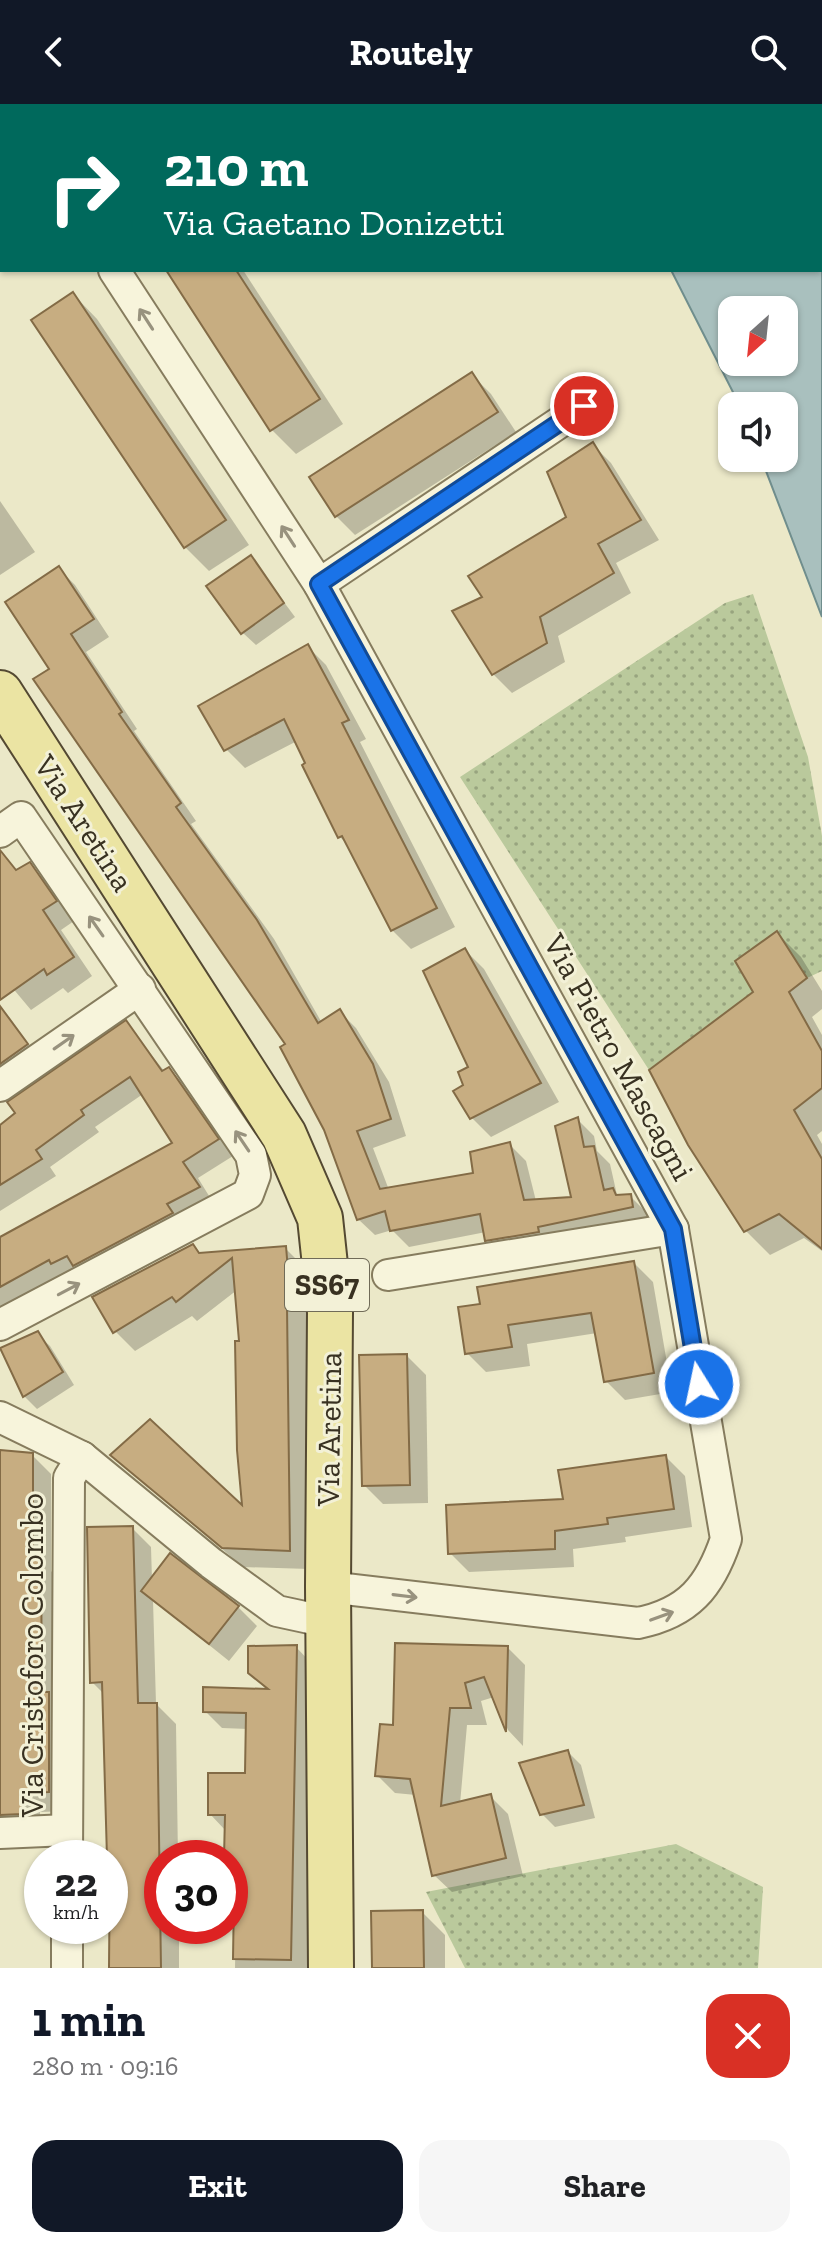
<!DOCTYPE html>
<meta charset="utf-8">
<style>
:root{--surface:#fff;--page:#f6f6f6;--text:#202124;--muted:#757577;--accent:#111827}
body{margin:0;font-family:"Zilla Slab",serif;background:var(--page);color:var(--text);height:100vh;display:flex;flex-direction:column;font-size:30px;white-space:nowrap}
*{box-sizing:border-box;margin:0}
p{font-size:26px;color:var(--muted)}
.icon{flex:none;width:44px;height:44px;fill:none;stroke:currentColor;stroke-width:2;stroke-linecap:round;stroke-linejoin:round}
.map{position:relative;height:1864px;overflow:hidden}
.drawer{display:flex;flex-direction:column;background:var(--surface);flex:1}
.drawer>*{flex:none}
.top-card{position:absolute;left:0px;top:0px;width:822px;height:168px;box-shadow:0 2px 6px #0004;background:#00695c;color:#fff;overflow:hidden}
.needle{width:52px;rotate:207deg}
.fabs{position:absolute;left:718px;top:192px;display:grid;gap:16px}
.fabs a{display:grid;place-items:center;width:80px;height:80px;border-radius:16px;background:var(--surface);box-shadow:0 2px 6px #0004;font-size:40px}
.speed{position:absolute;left:24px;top:1736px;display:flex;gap:16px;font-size:40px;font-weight:700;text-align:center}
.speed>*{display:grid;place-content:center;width:104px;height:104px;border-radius:50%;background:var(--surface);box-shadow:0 2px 6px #0004;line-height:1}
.speed small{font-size:20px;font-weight:400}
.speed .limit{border:12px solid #d22;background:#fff;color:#111}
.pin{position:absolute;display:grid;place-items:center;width:68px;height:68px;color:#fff;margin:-34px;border:4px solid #fff;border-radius:50%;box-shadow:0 2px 8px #0007}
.me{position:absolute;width:88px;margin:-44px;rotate:350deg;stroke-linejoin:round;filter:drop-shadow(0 0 6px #0008)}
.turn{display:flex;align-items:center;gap:28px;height:168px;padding:0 32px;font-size:36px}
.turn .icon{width:104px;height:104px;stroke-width:2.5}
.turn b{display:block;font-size:56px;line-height:68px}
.round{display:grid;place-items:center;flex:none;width:84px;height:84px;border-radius:24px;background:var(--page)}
.summary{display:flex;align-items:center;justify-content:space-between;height:136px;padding:0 32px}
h1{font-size:48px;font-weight:800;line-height:60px;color:var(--accent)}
.primary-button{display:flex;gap:16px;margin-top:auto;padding:16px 32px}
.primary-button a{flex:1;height:92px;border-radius:24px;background:var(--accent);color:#fff;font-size:32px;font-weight:800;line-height:92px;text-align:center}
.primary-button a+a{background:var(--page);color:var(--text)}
header{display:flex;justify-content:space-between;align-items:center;height:104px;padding:0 32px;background:var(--accent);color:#fff;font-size:36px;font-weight:800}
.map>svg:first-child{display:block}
.grass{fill:url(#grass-dots)}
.water{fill:#a9c0be;stroke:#708e8d;stroke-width:2;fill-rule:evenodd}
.shadow{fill:#0003}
.building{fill:#c7ad81;stroke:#836b46;stroke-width:2}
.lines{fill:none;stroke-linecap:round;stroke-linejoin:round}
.street-casing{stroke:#867c5e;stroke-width:34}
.primary-casing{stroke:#544932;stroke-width:48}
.street{stroke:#f7f4db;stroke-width:30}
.primary{stroke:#ebe4a3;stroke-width:44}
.oneway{stroke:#98927e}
.route-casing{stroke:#114b97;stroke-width:20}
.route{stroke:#1a73e8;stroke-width:14}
.labels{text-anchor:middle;stroke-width:6;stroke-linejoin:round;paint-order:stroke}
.shield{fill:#f3f1d7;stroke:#706b58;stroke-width:2}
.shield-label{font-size:30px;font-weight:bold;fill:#383121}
.street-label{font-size:32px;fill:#383121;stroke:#f3f1d7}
</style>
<header><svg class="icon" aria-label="back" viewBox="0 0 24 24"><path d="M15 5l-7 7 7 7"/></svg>Routely<svg class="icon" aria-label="search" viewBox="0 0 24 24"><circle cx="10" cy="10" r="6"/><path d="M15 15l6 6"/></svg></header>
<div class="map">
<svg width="822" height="1864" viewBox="0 0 822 1864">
<defs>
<pattern id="grass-dots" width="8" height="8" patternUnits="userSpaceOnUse" patternTransform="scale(2)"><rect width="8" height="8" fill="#bac99c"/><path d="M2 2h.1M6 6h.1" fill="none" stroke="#98a47f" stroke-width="1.8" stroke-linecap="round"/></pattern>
</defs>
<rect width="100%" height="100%" fill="#ebe8c8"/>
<g class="grass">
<polygon points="753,490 808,653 822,732 822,867 807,874 777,827 735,857 753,888 649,966 460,673 725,499"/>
<polygon points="676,1740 763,1783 758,1864 465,1864 426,1788"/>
</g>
<path class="water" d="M 588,0 L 822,0 L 822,513 L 761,354 L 784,354 L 784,302 L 740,302 L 671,166 L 820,166 L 820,2 ZM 732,206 L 784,206 L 784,258 L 732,258 Z"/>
<g class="shadow">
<polygon points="102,0 192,0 194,2 99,2"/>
<polygon points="296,0 358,0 360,2 298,2"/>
<polygon points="0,69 2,72 2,155 0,153"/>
<polygon points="168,166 243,166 343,320 296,350 272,326"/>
<polygon points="73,190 97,215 249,441 209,467 185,443"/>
<polygon points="472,271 491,290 516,328 355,431 336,412"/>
<polygon points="592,340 611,359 659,436 616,459 631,489 558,532 565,558 512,589 493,570 485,494 568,414"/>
<polygon points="0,397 35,448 0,471"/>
<polygon points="251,454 295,513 256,541 243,529"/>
<polygon points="59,465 75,481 109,533 86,548 137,625 134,627 196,717 191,720 274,835 322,919 340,908 356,924 389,978 406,1032 373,1044 389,1086 475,1071 510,1041 526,1057 536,1097 573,1095 577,1015 594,1032 597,1047 610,1060 617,1091 630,1092 647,1109 648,1119 504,1153 487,1136 486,1128 409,1143 392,1126 375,1131 358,1115 326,1025 288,941 52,565"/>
<polygon points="307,542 326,561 366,635 360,638 455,823 411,845 392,826 351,744 340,733 304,662 308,660 297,637 245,664 226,645"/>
<polygon points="29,760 48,779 74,817 61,826 92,872 68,889 63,884 31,906 0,869 0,771 17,768"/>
<polygon points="777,829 801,853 822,887 822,905 812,913 822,931 822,1027 817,1031 822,1040 822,1147 804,1134 770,1151 746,1127 755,889"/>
<polygon points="465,846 484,865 559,998 491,1033 472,1014 465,982 470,964"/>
<polygon points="0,905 40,954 0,982"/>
<polygon points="126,919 165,968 169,965 185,981 233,1052 198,1074 214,1100 0,1208 0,1135 174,1039 143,990 95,1023 99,1028 50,1063 56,1072 0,1107 0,1023"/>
<polygon points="192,1142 201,1151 285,1144 305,1164 310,1222 306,1222 309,1465 243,1463 113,1351 245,1406 237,1186 197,1217 192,1212 135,1247 115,1227"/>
<polygon points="634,1159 653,1178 672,1288 625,1296 606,1277 597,1229 527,1240 530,1262 486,1268 467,1249 483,1202"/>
<polygon points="37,1230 50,1242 74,1281 37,1305 24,1292 0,1246"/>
<polygon points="407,1252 426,1271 428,1399 383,1400 364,1381"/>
<polygon points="0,1350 32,1351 51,1370 51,1467 60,1476 68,1707 40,1708 40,1729 0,1733"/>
<polygon points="666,1353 685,1372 692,1423 625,1433 626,1438 573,1445 574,1463 469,1468 450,1449"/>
<polygon points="132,1424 151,1443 152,1476 238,1503 257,1522 229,1557 153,1496 156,1600 176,1620 178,1754 162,1754 162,1822 179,1822 179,1864 111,1864 104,1590 92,1578"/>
<polygon points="296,1543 313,1561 308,1864 235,1864 236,1803 230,1797 226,1727 210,1710 247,1672 248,1625 222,1624 205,1607 268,1587 250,1568"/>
<polygon points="508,1544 525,1561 523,1642 508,1626 494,1593 481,1597 487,1621 467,1621 460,1700 491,1693 508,1710 523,1772 452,1788 434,1771 416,1691 395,1689 377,1671 395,1623"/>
<polygon points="568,1648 581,1661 595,1714 555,1723 542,1710"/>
<polygon points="422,1808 445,1831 445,1864 374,1864"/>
</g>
<g class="building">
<polygon points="166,166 236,166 320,295 270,327"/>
<polygon points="73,188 226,416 184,444 31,216"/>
<polygon points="472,268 498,308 335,413 309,373"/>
<polygon points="593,338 641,416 598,440 614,469 540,513 547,539 492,571 452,507 482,493 468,472 566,413 547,368"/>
<polygon points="251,451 284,499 241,530 206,482"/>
<polygon points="59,462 94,515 71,530 122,608 119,610 181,699 176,703 257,816 318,919 340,905 373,960 391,1015 357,1027 380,1085 473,1069 470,1048 510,1038 524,1096 571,1093 555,1022 578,1013 584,1043 594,1042 604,1086 613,1084 616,1091 631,1090 633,1103 538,1123 539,1128 485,1137 480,1110 390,1127 385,1107 357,1116 324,1026 280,943 285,940 33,575 49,565 5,498"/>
<polygon points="308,540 349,616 342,619 437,804 391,827 342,732 338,734 302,661 305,659 284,615 224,647 198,602"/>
<polygon points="0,746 16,766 30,758 57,797 43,806 74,853 47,871 44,865 0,896"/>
<polygon points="777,827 807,874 789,888 822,947 822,984 794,1006 822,1055 822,1145 779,1110 744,1128 688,1041 649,966 753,888 735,857"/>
<polygon points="465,844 541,979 470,1015 453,987 463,981 458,968 468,963 423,867"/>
<polygon points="0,902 28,940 0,960"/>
<polygon points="126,916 162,967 169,963 219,1035 183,1058 200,1083 167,1100 173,1109 73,1162 67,1152 51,1160 49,1156 0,1183 0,1133 172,1039 130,973 81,1006 84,1011 36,1046 42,1055 0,1081 0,1021 15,1009 7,998"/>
<polygon points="193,1140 199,1149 286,1142 291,1203 287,1203 290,1447 222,1444 110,1351 150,1315 242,1401 237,1346 235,1237 239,1237 232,1154 176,1198 172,1193 113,1229 92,1193"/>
<polygon points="634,1157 654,1269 604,1278 591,1209 508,1221 512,1243 465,1250 458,1203 480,1200 477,1183"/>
<polygon points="38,1227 63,1268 23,1293 0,1244"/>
<polygon points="407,1250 410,1381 362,1382 359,1251"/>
<polygon points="0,1346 33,1349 33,1455 41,1455 42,1588 49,1588 49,1688 22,1689 22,1710 0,1711"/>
<polygon points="666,1351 674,1405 607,1414 608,1420 555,1427 555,1445 448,1450 446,1401 563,1395 558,1366"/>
<polygon points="133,1422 138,1599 157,1599 161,1864 109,1864 110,1754 107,1754 102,1578 90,1579 87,1423"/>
<polygon points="170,1449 239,1502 209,1540 141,1487"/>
<polygon points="395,1539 508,1542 506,1628 484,1573 465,1579 471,1604 450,1604 441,1702 491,1690 506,1754 432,1772 410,1675 375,1672 380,1620 393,1621"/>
<polygon points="297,1541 291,1856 233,1855 234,1792 230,1792 230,1754 224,1754 225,1711 208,1711 208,1669 245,1669 246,1609 203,1608 203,1583 268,1585 248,1569 248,1542"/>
<polygon points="568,1646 584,1701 540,1711 519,1659"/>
<polygon points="423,1806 424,1864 372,1864 371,1807"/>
</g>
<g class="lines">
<defs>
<g id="street">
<polyline points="6,0 7,2"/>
<path d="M 114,166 L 319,480 L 673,1125 L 726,1435 C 710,1483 688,1509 638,1519 L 328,1483"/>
<polyline points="319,480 584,302"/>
<polyline points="0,728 21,713 251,1051 255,1071 248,1090 0,1221"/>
<polyline points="0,982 140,885"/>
<polyline points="388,1171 673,1125"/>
<polyline points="0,1313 82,1353 211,1459 277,1507 328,1518"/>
<polyline points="0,1729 67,1726"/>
<polyline points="67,1754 69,1374 82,1353"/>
<polyline points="67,1822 67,1864"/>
</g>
<polyline id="primary" points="0,589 284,1031 320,1114 330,1208 328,1483 331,1864"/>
</defs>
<use href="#street" class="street-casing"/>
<use href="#primary" class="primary-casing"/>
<use href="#street" class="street"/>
<use href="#primary" class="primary"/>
</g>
<defs><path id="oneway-shaft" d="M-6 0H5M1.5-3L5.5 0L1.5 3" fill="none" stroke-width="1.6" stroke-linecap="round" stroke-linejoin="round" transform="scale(2)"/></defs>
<g class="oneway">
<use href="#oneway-shaft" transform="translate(146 215) rotate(-123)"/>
<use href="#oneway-shaft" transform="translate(288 432) rotate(-123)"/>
<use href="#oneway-shaft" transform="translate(96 822) rotate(-125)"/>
<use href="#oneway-shaft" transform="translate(64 938) rotate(-35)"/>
<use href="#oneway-shaft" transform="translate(242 1037) rotate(-124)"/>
<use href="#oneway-shaft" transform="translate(69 1185) rotate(-28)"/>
<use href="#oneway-shaft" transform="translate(405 1492) rotate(7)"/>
<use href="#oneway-shaft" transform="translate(662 1512) rotate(-20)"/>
</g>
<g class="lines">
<defs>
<polyline id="route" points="584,302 319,480 673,1125 699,1280"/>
</defs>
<use href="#route" class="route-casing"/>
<use href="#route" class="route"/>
</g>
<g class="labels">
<rect class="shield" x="285" y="1155" width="84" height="52" rx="6"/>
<g class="shield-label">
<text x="327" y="1191">SS67</text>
</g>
<g class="street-label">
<text transform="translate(84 719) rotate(57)" y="11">Via Aretina</text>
<text transform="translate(619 953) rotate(61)" y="11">Via Pietro Mascagni</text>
<text transform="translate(329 1325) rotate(-89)" y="11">Via Aretina</text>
<text transform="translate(32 1551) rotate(-90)" y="11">Via Cristoforo Colombo</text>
</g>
</g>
</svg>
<div class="fabs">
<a><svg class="needle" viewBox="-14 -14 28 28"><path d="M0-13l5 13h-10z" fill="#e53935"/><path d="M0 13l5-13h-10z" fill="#757577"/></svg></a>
<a><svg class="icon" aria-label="sound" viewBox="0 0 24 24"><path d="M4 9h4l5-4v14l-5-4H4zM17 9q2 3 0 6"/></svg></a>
</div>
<div class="speed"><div>22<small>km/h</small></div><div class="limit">30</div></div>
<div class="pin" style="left:584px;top:302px;background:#d93025"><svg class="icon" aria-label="arrive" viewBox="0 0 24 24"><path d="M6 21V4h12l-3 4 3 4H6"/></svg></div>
<svg class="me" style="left:699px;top:1280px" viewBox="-20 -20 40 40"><circle r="17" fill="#1a73e8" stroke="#fff" stroke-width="3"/><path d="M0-11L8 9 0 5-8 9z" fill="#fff"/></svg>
<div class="top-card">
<div class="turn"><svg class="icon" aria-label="right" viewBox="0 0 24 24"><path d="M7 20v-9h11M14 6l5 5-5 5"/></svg><div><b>210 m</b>Via Gaetano Donizetti</div></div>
</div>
</div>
<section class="drawer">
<div class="summary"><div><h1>1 min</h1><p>280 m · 09:16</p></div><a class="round" style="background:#d93025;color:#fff"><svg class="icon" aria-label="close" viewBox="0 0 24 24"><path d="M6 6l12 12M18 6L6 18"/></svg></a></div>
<div class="primary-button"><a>Exit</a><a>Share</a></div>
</section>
